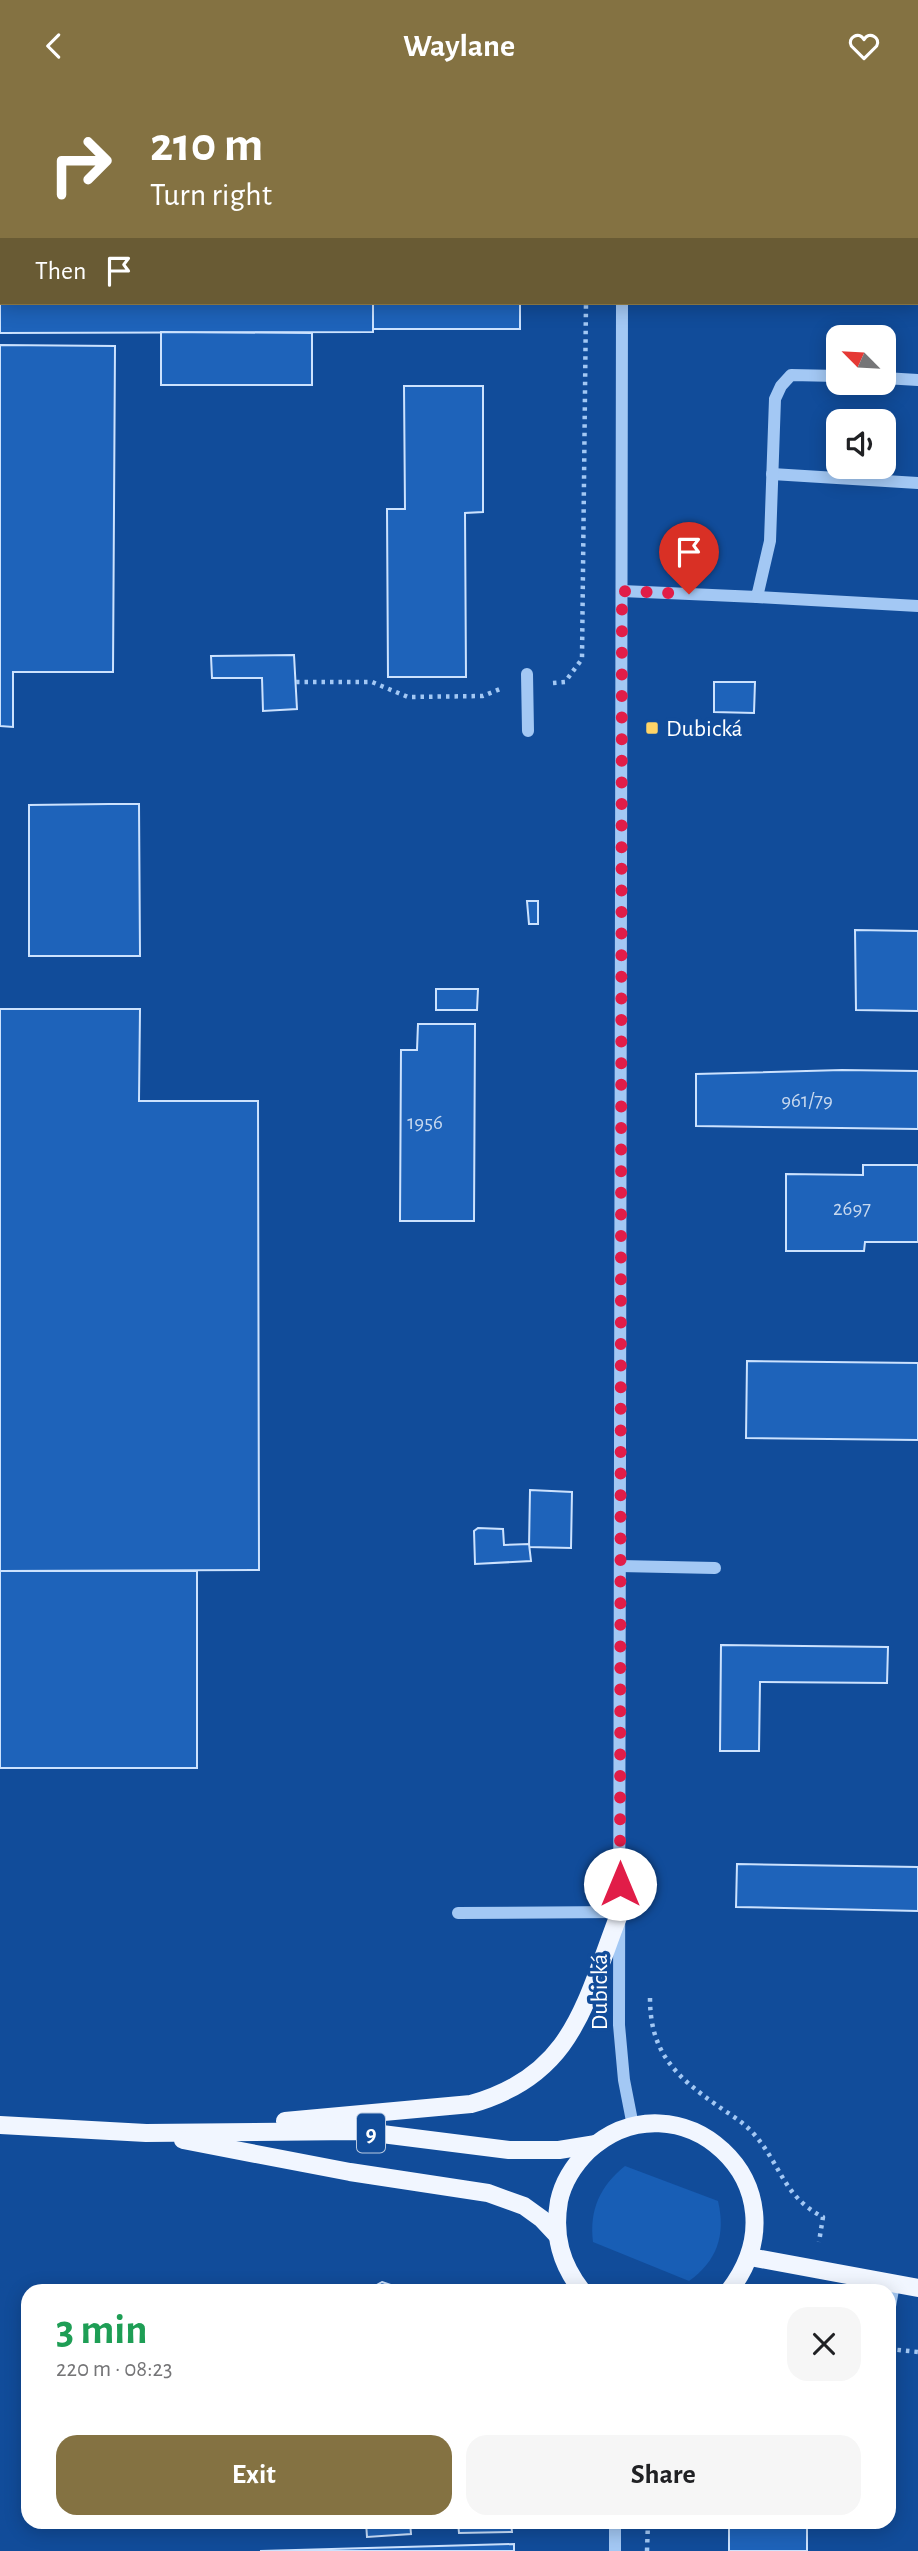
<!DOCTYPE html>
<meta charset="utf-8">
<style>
:root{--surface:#fff;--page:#f6f6f6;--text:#202124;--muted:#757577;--accent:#847242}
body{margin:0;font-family:"Alegreya Sans",sans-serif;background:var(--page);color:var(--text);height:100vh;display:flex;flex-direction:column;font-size:26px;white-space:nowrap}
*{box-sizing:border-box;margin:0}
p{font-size:23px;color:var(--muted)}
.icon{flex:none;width:38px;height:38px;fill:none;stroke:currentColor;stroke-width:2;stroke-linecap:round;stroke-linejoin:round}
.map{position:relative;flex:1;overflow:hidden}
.drawer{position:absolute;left:21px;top:2193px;width:875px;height:245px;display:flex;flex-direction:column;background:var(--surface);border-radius:21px;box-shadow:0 4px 18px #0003}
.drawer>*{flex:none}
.top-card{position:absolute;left:0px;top:0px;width:919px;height:214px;box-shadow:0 4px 18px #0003;background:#847242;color:#fff;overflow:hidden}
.needle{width:46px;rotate:294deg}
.buttons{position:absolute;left:826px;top:234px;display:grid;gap:14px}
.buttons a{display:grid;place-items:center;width:70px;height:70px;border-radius:14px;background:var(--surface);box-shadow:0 4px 18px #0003;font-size:35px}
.pin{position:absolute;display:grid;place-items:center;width:60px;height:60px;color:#fff;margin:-72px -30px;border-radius:50% 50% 50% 0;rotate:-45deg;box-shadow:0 0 7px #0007}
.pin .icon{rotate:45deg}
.me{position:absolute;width:77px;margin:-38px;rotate:0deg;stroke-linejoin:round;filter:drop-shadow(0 0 5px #0008)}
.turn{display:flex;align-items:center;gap:24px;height:147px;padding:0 35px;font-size:32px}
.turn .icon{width:91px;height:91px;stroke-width:2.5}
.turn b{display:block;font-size:49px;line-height:60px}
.then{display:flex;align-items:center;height:66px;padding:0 35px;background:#0003;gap:14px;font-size:26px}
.round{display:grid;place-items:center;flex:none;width:74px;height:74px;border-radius:21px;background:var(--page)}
.overview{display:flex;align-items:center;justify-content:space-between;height:119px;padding:0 35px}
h1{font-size:42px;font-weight:600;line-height:52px;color:#1e9e55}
.action{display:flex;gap:14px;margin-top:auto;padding:14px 35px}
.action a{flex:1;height:80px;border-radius:21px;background:var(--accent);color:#fff;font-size:28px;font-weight:600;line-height:80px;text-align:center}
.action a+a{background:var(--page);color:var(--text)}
header{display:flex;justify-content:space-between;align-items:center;height:91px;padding:0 35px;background:var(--accent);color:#fff;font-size:32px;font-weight:600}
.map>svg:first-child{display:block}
.green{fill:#185eb5}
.building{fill:#1e63ba;stroke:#cce2fe;stroke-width:2}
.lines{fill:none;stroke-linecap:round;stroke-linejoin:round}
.path{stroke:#a3c8f4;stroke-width:4.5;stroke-dasharray:3.5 5;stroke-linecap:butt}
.minor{stroke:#a3c8f4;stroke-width:12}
.major{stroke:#f1f6ff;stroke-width:18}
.route{stroke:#e11d48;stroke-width:12;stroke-dasharray:0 21.6}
.poi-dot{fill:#ffd467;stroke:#114c9a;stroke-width:2.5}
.labels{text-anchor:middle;stroke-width:7;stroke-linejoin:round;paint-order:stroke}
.number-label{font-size:21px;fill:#c7d8ee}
.shield{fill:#114c9a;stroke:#b8c9e1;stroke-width:2}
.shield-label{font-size:23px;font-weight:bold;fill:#fff}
.poi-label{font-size:24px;fill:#fff;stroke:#114c9a;text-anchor:start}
.street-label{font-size:24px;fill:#fff;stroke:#114c9a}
</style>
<header><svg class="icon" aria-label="back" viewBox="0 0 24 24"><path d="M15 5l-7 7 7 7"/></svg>Waylane<svg class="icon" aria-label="heart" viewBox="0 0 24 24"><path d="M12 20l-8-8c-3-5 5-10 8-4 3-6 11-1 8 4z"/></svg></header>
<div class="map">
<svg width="918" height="2460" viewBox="0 0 918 2460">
<rect width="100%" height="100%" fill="#114c9a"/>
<path class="green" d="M 625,2075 L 718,2110 C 726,2144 717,2170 689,2190 L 593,2151 C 589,2119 600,2095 625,2075 Z"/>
<g class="building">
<polygon points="0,0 354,0 354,2 2,2 0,108"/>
<rect x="354" y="0" width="166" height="2"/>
<polygon points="757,0 839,0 757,2"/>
<polygon points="0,108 2,212 373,212 373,241 0,242"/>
<rect x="373" y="212" width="147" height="26"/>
<polygon points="161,241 312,242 312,294 161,294"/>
<polygon points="0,254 115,255 113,581 13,581 13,636 0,635"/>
<polygon points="404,295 483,295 483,421 465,422 466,586 388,586 387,418 405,418"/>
<polygon points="294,564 297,618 263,620 262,587 212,587 211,565"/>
<polygon points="714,591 755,591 754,622 714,621"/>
<polygon points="109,713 139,713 140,865 29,865 29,714"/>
<polygon points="527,810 538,810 538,833 529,833"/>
<polygon points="855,839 918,840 918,920 856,919"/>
<polygon points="436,898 478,898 477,919 436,919"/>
<polygon points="0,918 140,918 139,1010 258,1010 259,1479 0,1480"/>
<polygon points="418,933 475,933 474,1130 400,1130 401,959 417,959"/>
<polygon points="842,979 918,980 918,1038 696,1035 696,983"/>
<polygon points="863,1074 918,1074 918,1151 865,1151 864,1160 786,1160 786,1083 863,1084"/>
<polygon points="747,1270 918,1272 918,1349 746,1347"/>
<polygon points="530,1399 572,1401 571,1457 529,1456"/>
<polygon points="478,1437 503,1438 504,1454 529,1453 531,1470 475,1473 474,1440"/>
<rect x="0" y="1480" width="197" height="197"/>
<polygon points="721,1554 888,1556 887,1592 760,1591 759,1660 720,1660"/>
<polygon points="737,1773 918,1776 918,1820 736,1816"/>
<polygon points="382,2191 391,2194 394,2200 366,2200"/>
<polygon points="366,2431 410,2431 411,2443 367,2446"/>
<polygon points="458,2431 511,2431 512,2441 459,2442"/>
<rect x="729" y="2431" width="78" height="29"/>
<polygon points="514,2453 514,2460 260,2460"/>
</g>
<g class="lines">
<g class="path">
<polyline points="588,2 588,0"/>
<polyline points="296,591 372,591 408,606 483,605 500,598"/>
<polyline points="553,592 565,591 582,568 586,212"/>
<path d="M 650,1907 C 650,1961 675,1985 718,2015 C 729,2023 742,2030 752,2041 C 781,2072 782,2105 823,2126 L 819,2151"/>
<polyline points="889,2258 918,2261"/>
<polyline points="647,2460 648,2431"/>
</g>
<g class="minor">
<polyline points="623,2 623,0"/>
<polyline points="622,212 619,1934 624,1989 633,2035"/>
<polyline points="884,287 918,289"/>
<polyline points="772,383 918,392"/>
<polyline points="622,500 757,506 770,450 775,308 781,295 791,284 838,285"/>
<polyline points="757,506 918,515"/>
<polyline points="527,583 528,640"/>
<polyline points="620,1475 715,1477"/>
<polyline points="458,1822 620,1821"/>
<polyline points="889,2221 894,2193"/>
<polyline points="615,2460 615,2431"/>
</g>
<g class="major">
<path d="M 285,2030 L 471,2013 C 575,1984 585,1910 620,1821"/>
<polyline points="0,2034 146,2042 358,2040 509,2059 559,2059 596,2053"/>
<polyline points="183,2049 350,2081 488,2102 524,2115 542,2128 557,2144"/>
<polyline points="750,2166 918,2197"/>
<path d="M 582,2200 C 561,2173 553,2145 559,2110 C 563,2091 574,2074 588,2060 C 677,1978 811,2094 729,2200"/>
</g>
</g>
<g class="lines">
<polyline class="route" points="620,1793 622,500 689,503"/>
</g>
<rect class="poi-dot" x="645" y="630" width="14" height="14" rx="3.5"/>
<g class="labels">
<g class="number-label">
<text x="807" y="1016">961/79</text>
<text x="425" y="1038">1956</text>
<text x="852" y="1124">2697</text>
</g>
<rect class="shield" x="357" y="2022.5" width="28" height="39" rx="5"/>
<g class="shield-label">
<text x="371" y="2050">9</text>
</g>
<g class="poi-label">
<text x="666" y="645">Dubická</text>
</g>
<g class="street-label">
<text transform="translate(599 1901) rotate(-90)" y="8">Dubická</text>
</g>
</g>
</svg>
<div class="buttons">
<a><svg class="needle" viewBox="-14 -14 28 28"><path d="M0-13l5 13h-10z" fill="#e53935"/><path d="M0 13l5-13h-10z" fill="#757577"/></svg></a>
<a><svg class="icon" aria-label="sound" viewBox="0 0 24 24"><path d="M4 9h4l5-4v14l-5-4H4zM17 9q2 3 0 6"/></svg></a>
</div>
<div class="pin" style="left:689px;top:503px;background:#d93025"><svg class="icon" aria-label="arrive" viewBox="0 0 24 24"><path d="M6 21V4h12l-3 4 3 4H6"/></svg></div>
<svg class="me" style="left:620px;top:1793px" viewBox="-20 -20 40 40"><circle r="19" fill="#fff"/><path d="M0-13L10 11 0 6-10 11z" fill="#e11d48"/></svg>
<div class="top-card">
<div class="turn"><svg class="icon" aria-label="right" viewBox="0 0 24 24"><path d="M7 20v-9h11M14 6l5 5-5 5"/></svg><div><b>210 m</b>Turn right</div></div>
<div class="then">Then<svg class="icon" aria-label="arrive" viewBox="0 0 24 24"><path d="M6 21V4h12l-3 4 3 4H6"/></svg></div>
</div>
<section class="drawer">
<div class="overview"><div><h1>3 min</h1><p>220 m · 08:23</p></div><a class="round"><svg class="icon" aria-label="close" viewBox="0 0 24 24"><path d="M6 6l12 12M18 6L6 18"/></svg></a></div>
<div class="action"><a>Exit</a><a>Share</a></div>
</section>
</div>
